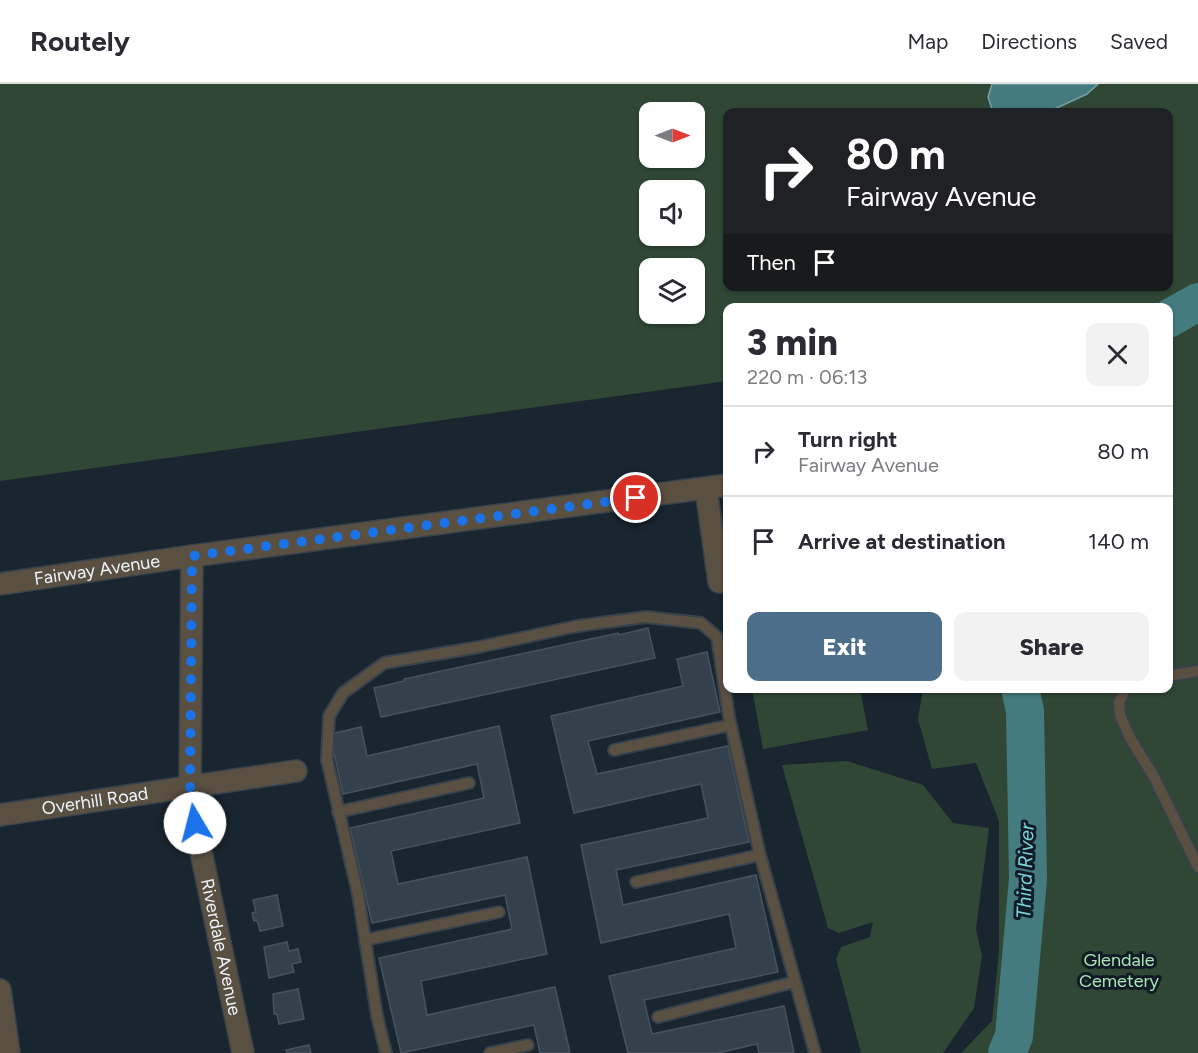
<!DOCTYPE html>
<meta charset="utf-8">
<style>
:root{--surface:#fff;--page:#f2f2f3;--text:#2b2b33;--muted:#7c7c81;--line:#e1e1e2;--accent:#4c6e8b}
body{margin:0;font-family:Figtree,sans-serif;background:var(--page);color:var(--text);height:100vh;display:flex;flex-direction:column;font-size:22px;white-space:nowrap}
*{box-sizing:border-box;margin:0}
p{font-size:20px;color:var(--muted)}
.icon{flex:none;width:33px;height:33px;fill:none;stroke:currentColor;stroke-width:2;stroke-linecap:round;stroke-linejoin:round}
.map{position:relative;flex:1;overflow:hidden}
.panel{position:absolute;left:723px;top:219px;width:450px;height:390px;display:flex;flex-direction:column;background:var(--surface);border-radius:12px;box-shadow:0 2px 4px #0004}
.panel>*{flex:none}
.top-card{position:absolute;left:723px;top:24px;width:450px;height:183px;border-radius:12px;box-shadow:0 2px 4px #0004;background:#202124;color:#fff;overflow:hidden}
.needle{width:39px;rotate:90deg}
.fabs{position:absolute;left:639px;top:18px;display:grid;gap:12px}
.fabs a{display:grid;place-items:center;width:66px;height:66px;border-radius:12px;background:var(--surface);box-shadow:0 2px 4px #0004;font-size:30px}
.pin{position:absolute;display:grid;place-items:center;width:51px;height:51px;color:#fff;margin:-26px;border:3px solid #fff;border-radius:50%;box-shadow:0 2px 6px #0007}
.me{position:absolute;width:66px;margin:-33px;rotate:352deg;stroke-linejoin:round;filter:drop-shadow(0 0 4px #0008)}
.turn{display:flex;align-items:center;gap:21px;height:126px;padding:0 24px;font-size:27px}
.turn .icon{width:78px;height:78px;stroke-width:2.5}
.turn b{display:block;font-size:42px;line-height:51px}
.then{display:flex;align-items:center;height:57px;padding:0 24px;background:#0003;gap:12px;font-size:22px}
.round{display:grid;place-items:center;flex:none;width:63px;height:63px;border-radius:12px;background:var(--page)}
.overview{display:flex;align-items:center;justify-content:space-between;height:102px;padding:0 24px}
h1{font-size:36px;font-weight:800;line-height:45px}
.cta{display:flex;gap:12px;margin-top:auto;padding:12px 24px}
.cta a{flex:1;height:69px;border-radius:12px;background:var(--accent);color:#fff;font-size:24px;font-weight:800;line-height:69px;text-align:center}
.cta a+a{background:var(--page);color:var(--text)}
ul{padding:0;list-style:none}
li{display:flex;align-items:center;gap:18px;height:90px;padding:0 24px;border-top:2px solid var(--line)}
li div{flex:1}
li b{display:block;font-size:22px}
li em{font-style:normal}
header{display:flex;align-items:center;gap:36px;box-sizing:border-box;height:84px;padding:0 30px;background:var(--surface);border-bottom:2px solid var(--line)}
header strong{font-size:28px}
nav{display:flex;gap:33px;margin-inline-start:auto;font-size:21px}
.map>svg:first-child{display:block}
.green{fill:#304735;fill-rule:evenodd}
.water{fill:#447b7f;stroke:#779fa4;stroke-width:1.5}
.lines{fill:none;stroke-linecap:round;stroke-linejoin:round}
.river{stroke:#447b7f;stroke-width:38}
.building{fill:#34404b;stroke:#46535f;stroke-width:1.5}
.service-casing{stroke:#37424c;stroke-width:14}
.minor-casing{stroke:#37424c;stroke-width:24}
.service{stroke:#5a5042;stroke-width:10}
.minor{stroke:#5a5042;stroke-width:21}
.route{stroke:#1a73e8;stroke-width:10;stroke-dasharray:0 18}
.labels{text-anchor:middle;stroke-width:6;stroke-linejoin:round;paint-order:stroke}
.street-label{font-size:18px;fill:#edf4fb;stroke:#101b25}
.park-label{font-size:18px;fill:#aae5b5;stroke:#101b25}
.water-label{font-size:20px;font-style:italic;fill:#78d4da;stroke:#101b25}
</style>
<header>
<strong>Routely</strong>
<nav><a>Map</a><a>Directions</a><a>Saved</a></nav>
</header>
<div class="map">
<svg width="1198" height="969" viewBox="0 0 1198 969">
<rect width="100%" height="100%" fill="#19252f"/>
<g class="green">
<path d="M 0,0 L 1198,0 L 1198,969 L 961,969 L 992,937 L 999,866 L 999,737 L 976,679 L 932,685 L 918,635 L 923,605 L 1168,604 L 1168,224 L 728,224 L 727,297 L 0,397 ZM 650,28 L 694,28 L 694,74 L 650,74 ZM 728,28 L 1168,28 L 1168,202 L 728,202 ZM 650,106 L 694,106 L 694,152 L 650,152 ZM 650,184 L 694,184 L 694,230 L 650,230 Z"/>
<polygon points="752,605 860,605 868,646 763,665"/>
<polygon points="847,677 923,701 953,739 989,744 976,845 982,872 974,924 943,969 861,969 836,875 841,863 870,853 873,838 839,849 828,844 782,681"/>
</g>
<polygon class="water" points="992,0 1098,0 1087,10 1048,28 993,28 988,13"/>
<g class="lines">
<g class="river">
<polyline points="1168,235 1198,218"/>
<polyline points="1007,969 1014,952 1028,795 1025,627 1020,604"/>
</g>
</g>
<g class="building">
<polygon points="648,544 655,574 381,633 374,604 404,597 404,595 618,549 619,551"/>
<polygon points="707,568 720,628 588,657 597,690 728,662 749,758 616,786 623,821 756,791 778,888 644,916 652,950 784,922 794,969 759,969 757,960 718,969 628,969 609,892 736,864 729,830 601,859 581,761 708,734 701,700 574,729 551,632 683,602 677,575"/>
<polygon points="499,642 520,739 391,767 398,800 527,773 547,870 421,897 427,931 555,903 570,969 540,969 534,941 401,969 379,874 512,845 505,811 372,839 350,744 484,714 477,680 343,710 330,650 361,643 367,672"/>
<polygon points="277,811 283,842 260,847 257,836 254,837 252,829 256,828 253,816"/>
<polygon points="287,858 289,867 298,865 301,878 292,880 294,888 269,894 264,863"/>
<polygon points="298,905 304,935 279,940 277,930 274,930 273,910"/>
<polygon points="309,961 311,969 287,969 286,966"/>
</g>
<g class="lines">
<defs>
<g id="service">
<polyline points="1168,592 1198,587"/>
<polyline points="1126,604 1119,618 1120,631 1130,654 1153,691 1198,783"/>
<polyline points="614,666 731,641"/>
<polyline points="338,728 469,699"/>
<polyline points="636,798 760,771"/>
<polyline points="365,856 499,828"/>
<polyline points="658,933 794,898"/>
<polyline points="386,969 377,932 358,810 327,676 329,632 343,609 384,579 479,563 577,542 646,533 701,539 717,553 729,633 759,767 815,969"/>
<polyline points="490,969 528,961"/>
</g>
<g id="minor">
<polyline points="706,405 719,498"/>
<path id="s1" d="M 192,472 L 190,702 L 195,739 L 243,969"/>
<path id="s2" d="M 0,500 L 192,472 L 728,401"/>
<path id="s3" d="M 0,731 L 296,687"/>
<polyline points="0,906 9,969"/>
</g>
</defs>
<use href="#service" class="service-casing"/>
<use href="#minor" class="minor-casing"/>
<use href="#service" class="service"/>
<use href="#minor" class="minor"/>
</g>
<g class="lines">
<polyline class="route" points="195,739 190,702 192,472 636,414"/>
</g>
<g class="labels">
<g class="street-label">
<text dy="6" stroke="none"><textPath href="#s2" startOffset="98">Fairway Avenue</textPath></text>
<text dy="6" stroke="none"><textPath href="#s3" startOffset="96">Overhill Road</textPath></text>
<text dy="6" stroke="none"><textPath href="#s1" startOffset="394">Riverdale Avenue</textPath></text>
</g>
<g class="park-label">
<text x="1119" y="882">Glendale<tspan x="1119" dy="21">Cemetery</tspan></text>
</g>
<g class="water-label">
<text transform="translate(1025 787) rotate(-88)" y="7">Third River</text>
</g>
</g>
</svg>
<div class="fabs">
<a><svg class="needle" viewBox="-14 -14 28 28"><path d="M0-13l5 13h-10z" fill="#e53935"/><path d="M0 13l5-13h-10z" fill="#7c7c81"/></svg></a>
<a><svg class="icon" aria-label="sound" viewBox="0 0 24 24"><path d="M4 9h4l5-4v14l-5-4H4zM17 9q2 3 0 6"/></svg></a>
<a><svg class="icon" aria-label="layers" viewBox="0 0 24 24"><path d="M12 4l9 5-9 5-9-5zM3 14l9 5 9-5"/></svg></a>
</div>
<div class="pin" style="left:636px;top:414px;background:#d93025"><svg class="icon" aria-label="arrive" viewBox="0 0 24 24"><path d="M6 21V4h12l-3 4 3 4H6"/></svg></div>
<svg class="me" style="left:195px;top:739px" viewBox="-20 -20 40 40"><circle r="19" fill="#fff"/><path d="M0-13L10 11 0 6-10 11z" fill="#1a73e8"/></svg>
<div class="top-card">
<div class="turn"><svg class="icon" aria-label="right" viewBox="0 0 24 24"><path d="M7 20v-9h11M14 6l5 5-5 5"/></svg><div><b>80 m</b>Fairway Avenue</div></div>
<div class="then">Then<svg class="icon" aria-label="arrive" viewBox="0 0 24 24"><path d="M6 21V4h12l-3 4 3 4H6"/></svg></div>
</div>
<section class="panel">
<div class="overview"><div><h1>3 min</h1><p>220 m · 06:13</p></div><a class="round"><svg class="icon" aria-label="close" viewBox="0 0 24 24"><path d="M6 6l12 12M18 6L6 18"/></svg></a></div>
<ul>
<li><svg class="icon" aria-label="right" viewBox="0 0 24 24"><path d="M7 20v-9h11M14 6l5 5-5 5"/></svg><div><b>Turn right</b><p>Fairway Avenue</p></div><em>80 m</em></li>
<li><svg class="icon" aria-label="arrive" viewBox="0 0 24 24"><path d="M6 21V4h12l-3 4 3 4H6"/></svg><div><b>Arrive at destination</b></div><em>140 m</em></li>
</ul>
<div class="cta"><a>Exit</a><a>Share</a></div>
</section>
</div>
